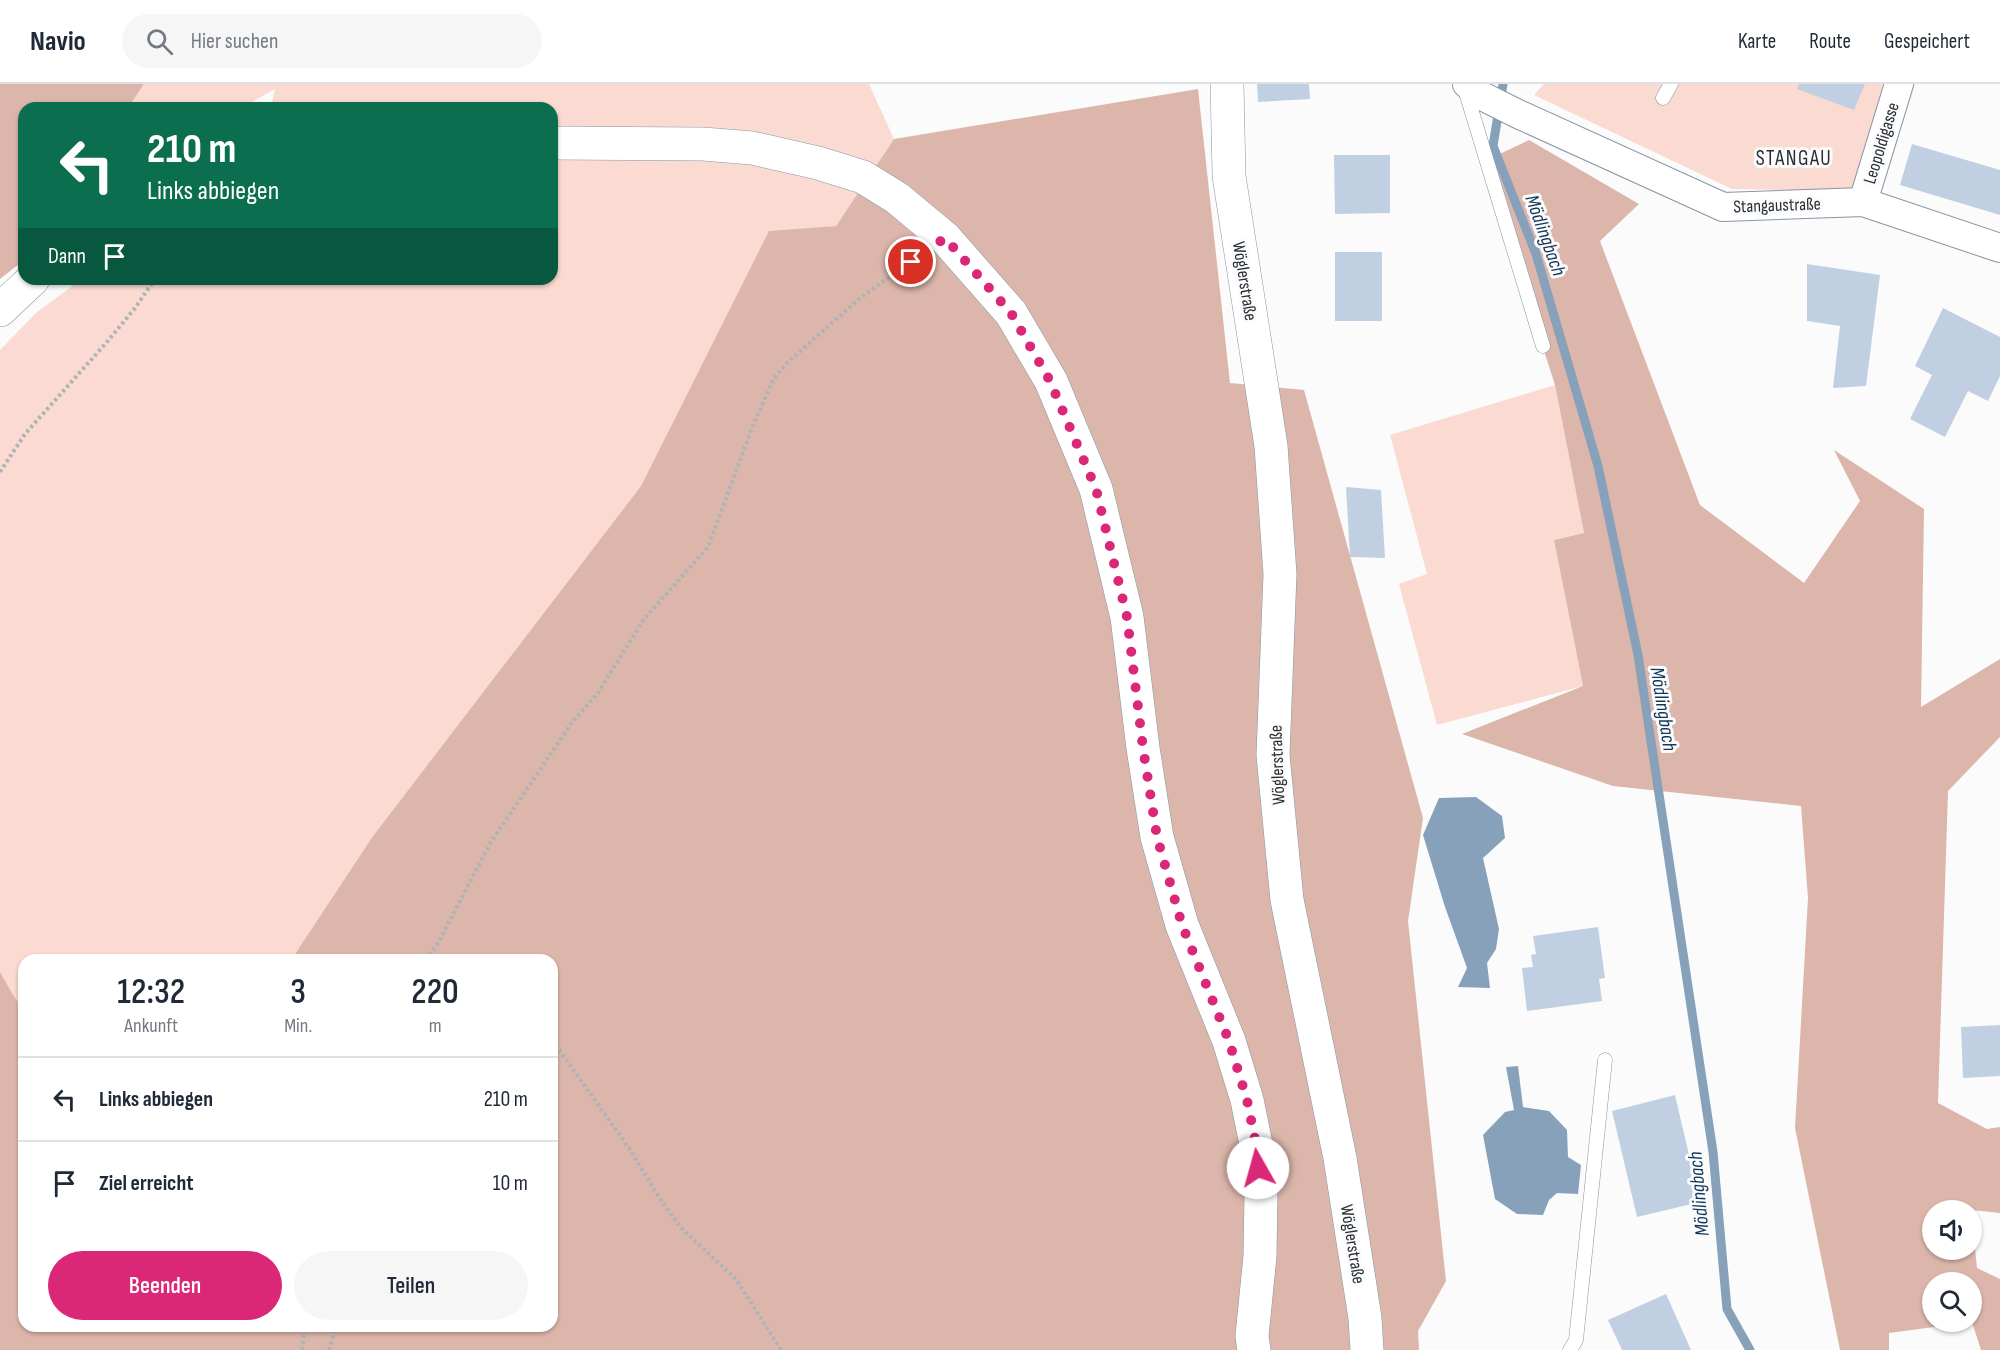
<!DOCTYPE html>
<html lang="de">
<meta charset="utf-8">
<style>
:root{--surface:#fff;--page:#f6f6f7;--text:#1f2937;--muted:#747a83;--line:#e0e1e3;--accent:#db2777}
body{margin:0;font-family:"Sofia Sans Condensed",sans-serif;background:var(--page);color:var(--text);height:100vh;display:flex;flex-direction:column;font-size:22px;white-space:nowrap}
*{box-sizing:border-box;margin:0}
p{font-size:20px;color:var(--muted)}
.icon{flex:none;width:33px;height:33px;fill:none;stroke:currentColor;stroke-width:2;stroke-linecap:round;stroke-linejoin:round}
.map{position:relative;flex:1;overflow:hidden}
.details{position:absolute;left:18px;top:870px;width:540px;height:378px;display:flex;flex-direction:column;background:var(--surface);border-radius:18px;box-shadow:0 2px 4px #0004}
.details>*{flex:none}
.banner{position:absolute;left:18px;top:18px;width:540px;height:183px;border-radius:18px;box-shadow:0 2px 4px #0004;background:#0b6e4f;color:#fff;overflow:hidden}
.controls{position:absolute;left:1922px;top:1116px;display:grid;gap:12px}
.controls a{display:grid;place-items:center;width:60px;height:60px;border-radius:50%;background:var(--surface);box-shadow:0 2px 4px #0004;font-size:30px}
.pin{position:absolute;display:grid;place-items:center;width:51px;height:51px;color:#fff;margin:-26px;border:3px solid #fff;border-radius:50%;box-shadow:0 2px 6px #0007}
.me{position:absolute;width:66px;margin:-33px;rotate:353deg;stroke-linejoin:round;filter:drop-shadow(0 0 4px #0008)}
.turn{display:flex;align-items:center;gap:21px;height:126px;padding:0 30px;font-size:27px}
.turn .icon{width:78px;height:78px;stroke-width:2.5}
.turn b{display:block;font-size:42px;line-height:51px}
.then{display:flex;align-items:center;height:57px;padding:0 30px;background:#0003;gap:12px;font-size:22px}
.eta{display:flex;justify-content:space-evenly;align-items:center;height:102px;text-align:center}
.eta b{font-size:36px;font-weight:600;line-height:42px}
.cta{display:flex;gap:12px;margin-top:auto;padding:12px 30px}
.cta a{flex:1;height:69px;border-radius:36px;background:var(--accent);color:#fff;font-size:24px;font-weight:600;line-height:69px;text-align:center}
.cta a+a{background:var(--page);color:var(--text)}
ul{padding:0;list-style:none}
li{display:flex;align-items:center;gap:18px;height:84px;padding:0 30px;border-top:2px solid var(--line)}
li div{flex:1}
li b{display:block;font-size:22px}
li em{font-style:normal}
header{display:flex;align-items:center;gap:36px;box-sizing:border-box;height:84px;padding:0 30px;background:var(--surface);border-bottom:2px solid var(--line)}
header strong{font-size:28px}
nav{display:flex;gap:33px;margin-inline-start:auto;font-size:21px}
.search{width:420px;height:54px;background:var(--page);display:flex;align-items:center;gap:15px;box-sizing:border-box;padding:0 21px;border-radius:33px;color:var(--muted);font-size:22px}
.map>svg:first-child{display:block}
.green{fill:#fadad1}
.forest{fill:#dcb6ab;fill-rule:evenodd}
.water{fill:#88a1bb}
.lines{fill:none;stroke-linecap:round;stroke-linejoin:round}
.stream{stroke:#88a1bb;stroke-width:9}
.building{fill:#c0d0e2}
.lane-casing{stroke:#8696a7;stroke-width:15}
.street-casing{stroke:#8696a7;stroke-width:30}
.secondary-casing{stroke:#8696a7;stroke-width:34}
.path{stroke:#b0b3b5;stroke-width:4;stroke-dasharray:3 3;stroke-linecap:butt}
.lane{stroke:#fff;stroke-width:14}
.street{stroke:#fff;stroke-width:28}
.secondary{stroke:#fff;stroke-width:33}
.route{stroke:#db2777;stroke-width:10;stroke-dasharray:0 18}
.labels{text-anchor:middle;stroke-width:6;stroke-linejoin:round;paint-order:stroke}
.street-label{font-size:18px;fill:#272e35;stroke:#fbfbfb}
.water-label{font-size:20px;font-style:italic;fill:#10365b;stroke:#fbfbfb}
.quarter-label{font-size:21px;letter-spacing:1.5px;fill:#272e35;stroke:#fbfbfb}
</style>
<header>
<strong>Navio</strong>
<div class="search"><svg class="icon" aria-label="search" viewBox="0 0 24 24"><circle cx="10" cy="10" r="6"/><path d="M15 15l6 6"/></svg>Hier suchen</div>
<nav><a>Karte</a><a>Route</a><a>Gespeichert</a></nav>
</header>
<div class="map">
<svg width="2000" height="1266" viewBox="0 0 2000 1266">
<rect width="100%" height="100%" fill="#fbfbfb"/>
<g class="green">
<polygon points="144,0 869,0 894,55 836,142 769,148 641,402 373,752 291,876 24,876 24,925 15,914 0,888 0,266 37,228 82,195 552,195 552,24 271,24 275,5 241,24 128,24"/>
<polygon points="1544,0 1885,0 1851,107 1732,105 1534,11"/>
<polygon points="1555,301 1584,449 1554,456 1583,602 1437,641 1399,500 1427,490 1390,351"/>
</g>
<g class="forest">
<polygon points="0,0 144,0 128,24 24,24 24,176 0,195"/>
<polygon points="1198,5 1230,299 1304,306 1423,734 1408,837 1446,1197 1418,1247 1419,1266 0,1266 0,888 15,914 24,925 24,1242 552,1242 552,876 291,876 373,752 641,402 769,147 836,142 894,55"/>
<path d="M 1529,56 L 1639,120 L 1600,157 L 1700,421 L 1804,499 L 1860,417 L 1834,366 L 1924,425 L 1921,623 L 2000,575 L 2000,653 L 1948,707 L 1938,1019 L 1987,1045 L 2000,1043 L 2000,1129 L 1971,1126 L 1977,1184 L 2000,1195 L 2000,1266 L 1981,1266 L 1972,1238 L 1889,1249 L 1889,1266 L 1840,1266 L 1795,1044 L 1808,814 L 1801,722 L 1613,702 L 1462,650 L 1583,602 L 1554,456 L 1584,449 L 1555,301 L 1483,78 ZM 1932,1126 L 1971,1126 L 1971,1166 L 1932,1166 ZM 1932,1198 L 1971,1198 L 1971,1238 L 1932,1238 Z"/>
</g>
<g class="water">
<polygon points="1476,713 1502,732 1505,754 1483,774 1499,845 1496,865 1487,879 1490,904 1458,903 1467,884 1445,823 1423,751 1439,714"/>
<polygon points="1518,982 1523,1023 1549,1027 1567,1046 1568,1073 1581,1081 1578,1110 1557,1109 1549,1116 1543,1131 1517,1130 1495,1115 1483,1051 1505,1028 1514,1026 1506,983"/>
</g>
<g class="lines">
<polyline class="stream" points="1503,0 1493,62 1536,170 1598,382 1638,571 1713,1068 1727,1225 1750,1266"/>
</g>
<g class="building">
<polygon points="1257,0 1309,0 1310,15 1258,18"/>
<polygon points="1799,0 1865,0 1854,26 1797,5"/>
<polygon points="1912,60 2000,86 2000,131 1900,101"/>
<polygon points="1334,71 1390,71 1390,129 1335,130"/>
<rect x="1335" y="168" width="47" height="69"/>
<polygon points="1807,180 1880,191 1866,302 1833,304 1840,242 1807,237"/>
<polygon points="1943,224 2000,253 2000,292 1988,317 1968,307 1945,353 1910,335 1932,291 1915,282"/>
<polygon points="1346,403 1381,406 1385,474 1350,473"/>
<polygon points="1598,843 1605,894 1599,895 1602,917 1527,927 1522,884 1533,883 1531,871 1536,870 1533,852"/>
<polygon points="2000,941 2000,992 1963,994 1961,943"/>
<polygon points="1675,1011 1700,1118 1637,1133 1612,1027"/>
<polygon points="1666,1210 1691,1266 1622,1266 1608,1236"/>
</g>
<g class="lines">
<defs>
<g id="lane">
<polyline points="1465,5 1543,262"/>
<polyline points="1663,14 1671,0"/>
<polyline points="1570,1266 1576,1256 1605,976"/>
</g>
<g id="street">
<polyline points="1467,0 1478,10 1518,30 1723,123 1863,118 2000,164"/>
<polyline points="1863,118 1899,0"/>
</g>
<g id="secondary">
<polyline points="1227,0 1229,92 1271,362 1280,490 1273,671 1287,816 1340,1074 1365,1234 1367,1266"/>
<polyline points="552,59 703,60 752,64 818,79 863,93 897,114 945,154 1011,229 1051,297 1096,405 1127,533 1143,664 1157,753 1182,841 1229,957 1247,1016 1256,1060 1261,1108 1260,1172 1252,1252 1254,1266"/>
<polyline points="0,226 33,195"/>
</g>
</defs>
<use href="#lane" class="lane-casing"/>
<use href="#street" class="street-casing"/>
<use href="#secondary" class="secondary-casing"/>
<g class="path">
<polyline points="0,388 25,350 107,258 135,224 155,195"/>
<polyline points="426,876 438,859 491,758 573,637 598,609 644,535 708,463 752,344 774,294 787,279 860,214 918,173"/>
<polyline points="552,956 629,1064 660,1115 681,1144 736,1195 781,1266"/>
<polyline points="302,1266 305,1242"/>
<polyline points="329,1266 336,1242"/>
</g>
<use href="#lane" class="lane"/>
<use href="#street" class="street"/>
<use href="#secondary" class="secondary"/>
</g>
<g class="lines">
<polyline class="route" points="911,178 945,154 1011,229 1050,297 1096,405 1127,533 1143,664 1157,753 1182,841 1229,957 1247,1016 1256,1060 1258,1084"/>
</g>
<g class="labels">
<g class="street-label">
<text transform="translate(1881 59) rotate(-73)" y="6">Leopoldigasse</text>
<text transform="translate(1777 121) rotate(-2)" y="6">Stangaustraße</text>
<text transform="translate(1245 197) rotate(81)" y="6">Wöglerstraße</text>
<text transform="translate(1277 681) rotate(-92)" y="6">Wöglerstraße</text>
<text transform="translate(1353 1160) rotate(81)" y="6">Wöglerstraße</text>
</g>
<g class="water-label">
<text transform="translate(1546 151) rotate(70)" y="7">Mödlingbach</text>
<text transform="translate(1664 625) rotate(81)" y="7">Mödlingbach</text>
<text transform="translate(1698 1110) rotate(-95)" y="7">Mödlingbach</text>
</g>
<g class="quarter-label">
<text x="1794" y="81">STANGAU</text>
</g>
</g>
</svg>
<div class="controls">
<a><svg class="icon" aria-label="sound" viewBox="0 0 24 24"><path d="M4 9h4l5-4v14l-5-4H4zM17 9q2 3 0 6"/></svg></a>
<a><svg class="icon" aria-label="search" viewBox="0 0 24 24"><circle cx="10" cy="10" r="6"/><path d="M15 15l6 6"/></svg></a>
</div>
<div class="pin" style="left:911px;top:178px;background:#d93025"><svg class="icon" aria-label="arrive" viewBox="0 0 24 24"><path d="M6 21V4h12l-3 4 3 4H6"/></svg></div>
<svg class="me" style="left:1258px;top:1084px" viewBox="-20 -20 40 40"><circle r="19" fill="#fff"/><path d="M0-13L10 11 0 6-10 11z" fill="#db2777"/></svg>
<div class="banner">
<div class="turn"><svg class="icon" aria-label="left" viewBox="0 0 24 24"><path d="M17 20v-9H6M10 6l-5 5 5 5"/></svg><div><b>210 m</b>Links abbiegen</div></div>
<div class="then">Dann<svg class="icon" aria-label="arrive" viewBox="0 0 24 24"><path d="M6 21V4h12l-3 4 3 4H6"/></svg></div>
</div>
<section class="details">
<div class="eta">
<div><b>12:32</b><p>Ankunft</p></div>
<div><b>3</b><p>Min.</p></div>
<div><b>220</b><p>m</p></div>
</div>
<ul>
<li><svg class="icon" aria-label="left" viewBox="0 0 24 24"><path d="M17 20v-9H6M10 6l-5 5 5 5"/></svg><div><b>Links abbiegen</b></div><em>210 m</em></li>
<li><svg class="icon" aria-label="arrive" viewBox="0 0 24 24"><path d="M6 21V4h12l-3 4 3 4H6"/></svg><div><b>Ziel erreicht</b></div><em>10 m</em></li>
</ul>
<div class="cta"><a>Beenden</a><a>Teilen</a></div>
</section>
</div>
